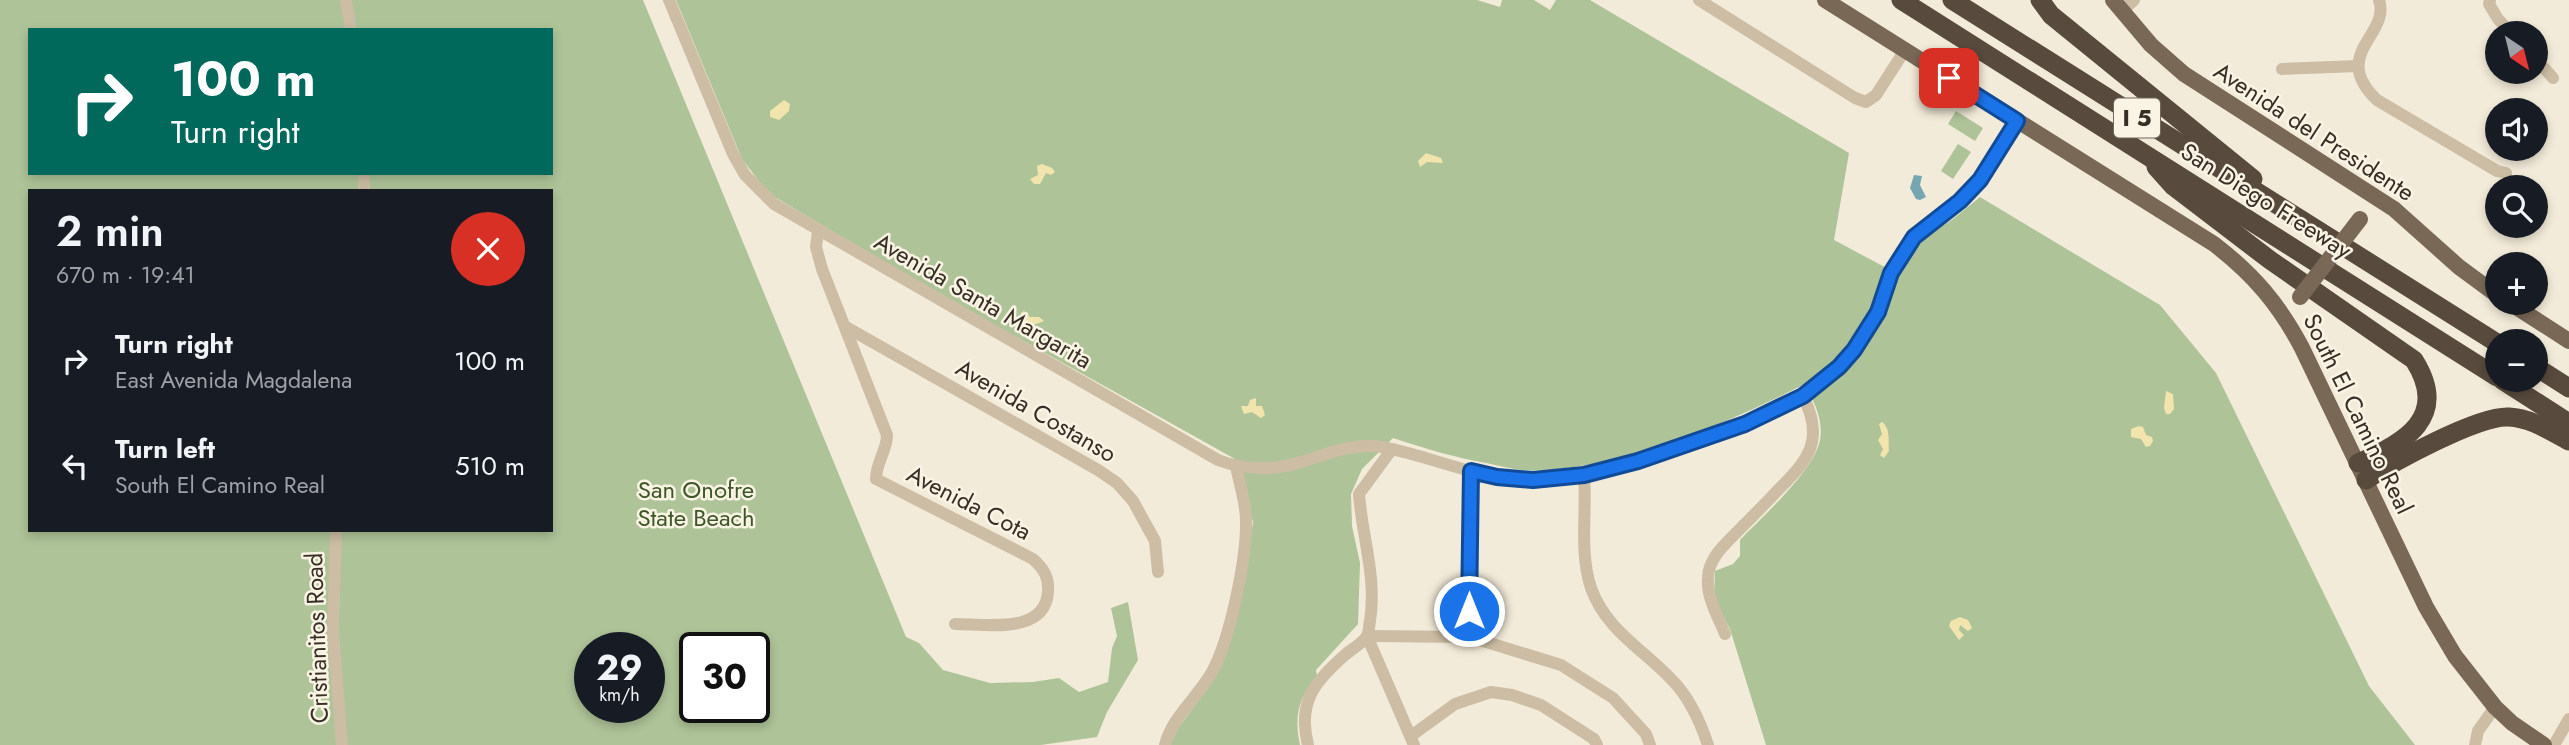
<!DOCTYPE html>
<meta charset="utf-8">
<style>
:root{--surface:#171b24;--page:#242831;--text:#f1f3f6;--muted:#9ea1a6}
body{margin:0;font-family:Jost,sans-serif;background:var(--page);color:var(--text);height:100vh;display:flex;flex-direction:column;font-size:26px;white-space:nowrap}
*{box-sizing:border-box;margin:0}
p{font-size:23px;color:var(--muted)}
.icon{flex:none;width:38px;height:38px;fill:none;stroke:currentColor;stroke-width:2;stroke-linecap:round;stroke-linejoin:round}
.map{position:relative;flex:1;overflow:hidden}
.drawer{position:absolute;left:28px;top:189px;width:525px;height:343px;display:flex;flex-direction:column;background:var(--surface);border-radius:0px;box-shadow:0 4px 10px #0003}
.drawer>*{flex:none}
.top-card{position:absolute;left:28px;top:28px;width:525px;height:147px;border-radius:0px;box-shadow:0 4px 10px #0003;background:#00695c;color:#fff;overflow:hidden}
.needle{width:46px;rotate:145deg}
.tools{position:absolute;left:2485px;top:21px;display:grid;gap:14px}
.tools a{display:grid;place-items:center;width:63px;height:63px;border-radius:50%;background:var(--surface);box-shadow:0 4px 10px #0003;font-size:35px}
.speed{position:absolute;left:574px;top:632px;display:flex;gap:14px;font-size:35px;font-weight:700;text-align:center}
.speed>*{display:grid;place-content:center;width:91px;height:91px;border-radius:50%;background:var(--surface);box-shadow:0 4px 10px #0003;line-height:1}
.speed small{font-size:18px;font-weight:400}
.speed .limit{border:4px solid #111;border-radius:10px;background:#fff;color:#111}
.pin{position:absolute;display:grid;place-items:center;width:60px;height:60px;color:#fff;margin:-30px;border-radius:14px;box-shadow:0 4px 10px #0006}
.me{position:absolute;width:77px;margin:-38px;rotate:0deg;stroke-linejoin:round;filter:drop-shadow(0 0 5px #0008)}
.turn{display:flex;align-items:center;gap:24px;height:147px;padding:0 28px;font-size:32px}
.turn .icon{width:91px;height:91px;stroke-width:2.5}
.turn b{display:block;font-size:49px;line-height:60px}
.round{display:grid;place-items:center;flex:none;width:74px;height:74px;border-radius:37px;background:var(--page)}
.overview{display:flex;align-items:center;justify-content:space-between;height:119px;padding:0 28px}
h1{font-size:42px;font-weight:600;line-height:52px}
ul{padding:0;list-style:none}
li{display:flex;align-items:center;gap:21px;height:105px;padding:0 28px}
li div{flex:1}
li b{display:block;font-size:26px}
li em{font-style:normal}
.map>svg:first-child{display:block}
.green{fill:#aec398;fill-rule:evenodd}
.sand{fill:#f1e5ad}
.water{fill:#76a6b2}
.lines{fill:none;stroke-linecap:round;stroke-linejoin:round}
.minor{stroke:#ccbda4;stroke-width:12}
.major{stroke:#7a6856;stroke-width:16}
.highway{stroke:#584a3d;stroke-width:19}
.major-bridge{stroke:#7a6856;stroke-width:16}
.route-casing{stroke:#114b97;stroke-width:18}
.route{stroke:#1a73e8;stroke-width:12}
.labels{text-anchor:middle;stroke-width:5;stroke-linejoin:round;paint-order:stroke}
.shield{fill:#faf4e5;stroke:#72695f;stroke-width:2}
.shield-label{font-size:23px;font-weight:bold;fill:#372e26}
.street-label{font-size:24px;fill:#372e26;stroke:#faf4e5}
.park-label{font-size:24px;fill:#3e5728;stroke:#faf4e5}
</style>
<div class="map">
<svg width="2569" height="745" viewBox="0 0 2569 745">
<rect width="100%" height="100%" fill="#f3ebd9"/>
<g class="green">
<path d="M 0,0 L 643,0 L 906,637 L 919,643 L 943,670 L 990,683 L 1033,682 L 1059,678 L 1079,692 L 1108,682 L 1112,648 L 1117,636 L 1111,608 L 1128,602 L 1138,660 L 1107,712 L 1097,737 L 1041,745 L 0,745 ZM 30,30 L 551,30 L 551,173 L 30,173 ZM 30,191 L 551,191 L 551,530 L 30,530 ZM 590,648 L 649,648 L 649,707 L 590,707 ZM 695,648 L 754,648 L 754,707 L 695,707 Z"/>
<path d="M 676,0 L 1477,0 L 1500,7 L 1502,0 L 1534,0 L 1550,10 L 1556,0 L 1590,0 L 1849,153 L 1834,240 L 1896,273 L 1924,238 L 1953,219 L 1980,197 L 2160,305 L 2216,373 L 2369,686 L 2415,745 L 1766,745 L 1730,629 L 1714,598 L 1715,571 L 1733,564 L 1740,556 L 1740,540 C 1763,516 1814,471 1820,440 C 1824,420 1813,400 1805,384 C 1723,425 1616,473 1522,470 C 1512,469 1501,466 1491,464 C 1457,458 1426,449 1393,438 L 1362,469 L 1351,494 L 1352,526 L 1360,563 L 1358,624 L 1316,670 L 1317,676 C 1298,699 1294,716 1300,745 L 1170,745 L 1179,727 L 1215,678 L 1244,584 L 1253,522 L 1235,459 L 925,286 L 768,193 L 742,159 Z"/>
<polygon points="1956,111 1983,128 1975,141 1948,124"/>
<polygon points="1958,144 1971,152 1953,179 1941,171"/>
</g>
<g class="sand">
<polygon points="784,100 790,104 789,111 779,120 770,117 770,111"/>
<polygon points="1426,153 1441,158 1443,163 1427,162 1420,167 1418,161"/>
<polygon points="1042,164 1052,168 1055,172 1051,175 1046,173 1040,184 1034,184 1030,179 1038,175 1037,166"/>
<polygon points="1024,311 1030,317 1039,317 1044,321 1028,327 1021,318 1021,313"/>
<polygon points="2166,391 2173,394 2174,409 2170,414 2166,414 2164,408"/>
<polygon points="1256,398 1256,406 1262,406 1265,415 1261,418 1252,412 1244,414 1241,406 1248,406 1250,400"/>
<path d="M 1882,422 C 1891,429 1888,441 1889,451 L 1884,458 L 1880,455 L 1883,449 L 1878,440 L 1882,434 L 1879,424 Z"/>
<polygon points="2139,426 2143,427 2146,435 2152,437 2153,441 2150,446 2146,447 2141,439 2131,437 2131,429"/>
<polygon points="1960,617 1968,620 1972,628 1968,631 1960,625 1959,630 1964,635 1959,640 1949,626 1951,621"/>
</g>
<polygon class="water" points="1914,175 1922,176 1920,185 1926,197 1920,200 1916,199 1910,188"/>
<g class="lines">
<g class="minor">
<polyline points="346,0 351,30"/>
<path d="M 669,0 L 733,154 L 745,175 L 774,204 L 1218,460 C 1244,470 1274,471 1301,462 C 1325,455 1347,445 1373,446 C 1388,447 1404,452 1419,456 C 1456,467 1494,480 1532,480 C 1591,480 1647,458 1701,439 C 1735,427 1773,415 1803,396 C 1822,384 1841,367 1854,350 C 1881,316 1886,272 1913,239 C 1926,222 1948,213 1962,199 C 1985,176 2000,148 2016,121"/>
<polyline points="1699,0 1855,98 1866,102 1876,95 1905,50"/>
<path d="M 2379,0 C 2391,35 2329,54 2377,100 L 2497,171 L 2506,173"/>
<polyline points="2490,0 2489,4 2498,19 2511,33"/>
<polyline points="2122,11 2134,0"/>
<polyline points="2536,59 2553,78"/>
<polyline points="2282,69 2358,66"/>
<polyline points="364,173 364,191"/>
<path d="M 818,231 L 816,247 L 822,269 L 887,435 C 887,451 876,462 876,479 L 1033,559 C 1044,569 1049,577 1048,592 C 1045,635 985,624 955,624"/>
<polyline points="846,327 1098,470 1117,483 1133,501 1155,541 1158,572"/>
<path d="M 1584,475 C 1587,512 1579,552 1591,588 C 1606,630 1643,649 1672,680 C 1690,698 1700,721 1708,745"/>
<polyline points="336,530 333,630 342,745"/>
<path d="M 1725,634 C 1718,616 1706,597 1708,577 C 1709,560 1721,548 1732,537 C 1748,521 1763,506 1778,490 C 1809,459 1825,440 1803,396"/>
<polyline points="1367,636 1470,637 1561,665 1613,698 1646,734 1650,745"/>
<polyline points="1367,636 1414,745"/>
<polyline points="1470,637 1471,471"/>
<polyline points="1411,736 1455,704 1491,692 1512,695 1541,705 1594,739 1597,745"/>
<path d="M 1165,745 C 1172,717 1198,697 1212,672 C 1230,639 1247,558 1246,520 C 1246,502 1239,483 1236,466"/>
<path d="M 1308,745 C 1297,702 1315,681 1346,654 C 1352,649 1363,643 1367,636 C 1369,633 1369,625 1370,621 C 1377,577 1362,537 1359,494 L 1392,449"/>
<polyline points="2475,745 2478,731 2495,707"/>
<polyline points="2554,745 2569,719"/>
</g>
<g class="major">
<path d="M 1825,0 L 2214,244 C 2253,274 2279,304 2302,348 L 2426,607 L 2455,656 L 2495,707 L 2512,723 L 2544,745"/>
<polyline points="2113,0 2151,45 2184,74 2394,209 2459,267 2497,295"/>
<polyline points="2510,303 2569,341"/>
</g>
<g class="highway">
<polyline points="1901,0 2497,377"/>
<polyline points="1952,0 2497,343"/>
<polyline points="2040,0 2051,15 2253,179"/>
<path d="M 2156,167 L 2173,186 L 2270,260 L 2414,360 C 2450,417 2405,443 2358,463"/>
<polyline points="2536,367 2569,388"/>
<polyline points="2502,380 2569,423"/>
<path d="M 2366,480 C 2393,462 2479,415 2509,417 C 2531,418 2550,431 2569,441"/>
</g>
<polyline class="major-bridge" points="2300,297 2360,219"/>
</g>
<g class="lines">
<defs>
<polyline id="route" points="1469,611 1471,471 1497,477 1533,480 1584,475 1638,461 1745,424 1803,396 1839,367 1854,350 1878,312 1891,273 1914,237 1960,201 1980,180 2017,121 1949,78"/>
</defs>
<use href="#route" class="route-casing"/>
<use href="#route" class="route"/>
</g>
<g class="labels">
<rect class="shield" x="2114" y="98.5" width="46" height="39" rx="5"/>
<g class="shield-label">
<text x="2137" y="126">I 5</text>
</g>
<g class="street-label">
<text transform="translate(2314 132) rotate(33)" y="8">Avenida del Presidente</text>
<text transform="translate(2266 201) rotate(32)" y="8">San Diego Freeway</text>
<text transform="translate(983 301) rotate(30)" y="8">Avenida Santa Margarita</text>
<text transform="translate(1036 411) rotate(30)" y="8">Avenida Costanso</text>
<text transform="translate(2358 414) rotate(64)" y="8">South El Camino Real</text>
<text transform="translate(969 503) rotate(27)" y="8">Avenida Cota</text>
<text transform="translate(317 638) rotate(-92)" y="8">Cristianitos Road</text>
</g>
<g class="park-label">
<text x="696" y="498">San Onofre<tspan x="696" dy="28">State Beach</tspan></text>
</g>
</g>
</svg>
<div class="tools">
<a><svg class="needle" viewBox="-14 -14 28 28"><path d="M0-13l5 13h-10z" fill="#e53935"/><path d="M0 13l5-13h-10z" fill="#9ea1a6"/></svg></a>
<a><svg class="icon" aria-label="sound" viewBox="0 0 24 24"><path d="M4 9h4l5-4v14l-5-4H4zM17 9q2 3 0 6"/></svg></a>
<a><svg class="icon" aria-label="search" viewBox="0 0 24 24"><circle cx="10" cy="10" r="6"/><path d="M15 15l6 6"/></svg></a>
<a>+</a>
<a>−</a>
</div>
<div class="speed"><div>29<small>km/h</small></div><div class="limit">30</div></div>
<div class="pin" style="left:1949px;top:78px;background:#d93025"><svg class="icon" aria-label="arrive" viewBox="0 0 24 24"><path d="M6 21V4h12l-3 4 3 4H6"/></svg></div>
<svg class="me" style="left:1469px;top:611px" viewBox="-20 -20 40 40"><circle r="17" fill="#1a73e8" stroke="#fff" stroke-width="3"/><path d="M0-11L8 9 0 5-8 9z" fill="#fff"/></svg>
<div class="top-card">
<div class="turn"><svg class="icon" aria-label="right" viewBox="0 0 24 24"><path d="M7 20v-9h11M14 6l5 5-5 5"/></svg><div><b>100 m</b>Turn right</div></div>
</div>
<section class="drawer">
<div class="overview"><div><h1>2 min</h1><p>670 m · 19:41</p></div><a class="round" style="background:#d93025;color:#fff"><svg class="icon" aria-label="close" viewBox="0 0 24 24"><path d="M6 6l12 12M18 6L6 18"/></svg></a></div>
<ul>
<li><svg class="icon" aria-label="right" viewBox="0 0 24 24"><path d="M7 20v-9h11M14 6l5 5-5 5"/></svg><div><b>Turn right</b><p>East Avenida Magdalena</p></div><em>100 m</em></li>
<li><svg class="icon" aria-label="left" viewBox="0 0 24 24"><path d="M17 20v-9H6M10 6l-5 5 5 5"/></svg><div><b>Turn left</b><p>South El Camino Real</p></div><em>510 m</em></li>
</ul>
</section>
</div>
